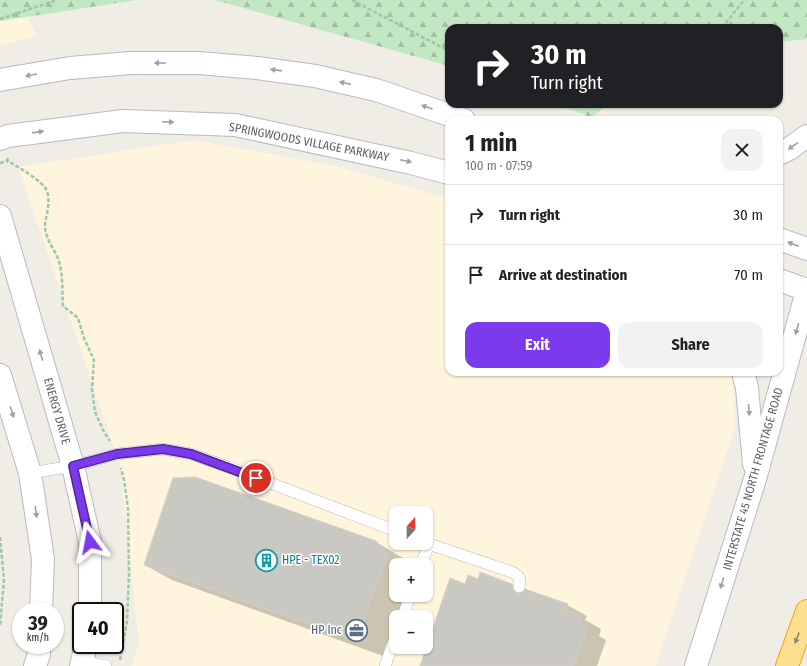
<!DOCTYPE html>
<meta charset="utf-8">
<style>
:root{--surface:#fff;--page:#f2f2f2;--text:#222;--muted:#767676;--line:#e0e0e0;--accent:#7c3aed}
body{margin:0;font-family:"Fira Sans Condensed",sans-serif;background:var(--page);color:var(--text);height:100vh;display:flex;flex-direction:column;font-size:15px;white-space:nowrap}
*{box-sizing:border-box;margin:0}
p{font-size:13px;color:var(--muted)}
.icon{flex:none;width:22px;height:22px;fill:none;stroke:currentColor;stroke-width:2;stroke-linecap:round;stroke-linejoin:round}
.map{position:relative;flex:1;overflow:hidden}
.panel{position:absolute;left:445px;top:116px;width:338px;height:260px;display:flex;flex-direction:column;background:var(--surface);border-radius:12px;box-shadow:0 1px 3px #0004}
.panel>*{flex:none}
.guide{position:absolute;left:445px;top:24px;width:338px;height:84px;border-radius:12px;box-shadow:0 1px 3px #0004;background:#202124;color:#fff;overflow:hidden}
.needle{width:26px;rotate:21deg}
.buttons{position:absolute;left:389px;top:506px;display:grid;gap:8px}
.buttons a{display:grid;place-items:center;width:44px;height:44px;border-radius:8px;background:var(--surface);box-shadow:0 1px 3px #0004;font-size:20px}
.speed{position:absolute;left:12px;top:602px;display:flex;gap:8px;font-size:20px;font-weight:700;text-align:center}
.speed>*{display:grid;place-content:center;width:52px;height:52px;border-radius:50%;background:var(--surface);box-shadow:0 1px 3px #0004;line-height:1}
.speed small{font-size:10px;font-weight:400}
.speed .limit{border:2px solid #111;border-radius:6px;background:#fff;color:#111}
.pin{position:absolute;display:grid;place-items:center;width:34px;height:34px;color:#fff;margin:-17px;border:2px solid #fff;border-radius:50%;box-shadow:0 1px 4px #0007}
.me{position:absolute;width:44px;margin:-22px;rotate:347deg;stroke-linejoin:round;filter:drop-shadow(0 0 3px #0008)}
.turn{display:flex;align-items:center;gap:14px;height:84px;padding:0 20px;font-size:18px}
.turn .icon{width:52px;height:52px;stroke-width:2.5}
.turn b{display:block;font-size:28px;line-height:34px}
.round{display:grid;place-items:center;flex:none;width:42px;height:42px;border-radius:12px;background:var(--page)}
.summary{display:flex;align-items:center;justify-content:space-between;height:68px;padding:0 20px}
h1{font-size:24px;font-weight:700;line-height:30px}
.primary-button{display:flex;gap:8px;margin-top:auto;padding:8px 20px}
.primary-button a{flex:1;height:46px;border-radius:12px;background:var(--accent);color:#fff;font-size:16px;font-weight:700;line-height:46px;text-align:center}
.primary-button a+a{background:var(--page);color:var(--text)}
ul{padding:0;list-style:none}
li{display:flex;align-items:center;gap:12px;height:60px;padding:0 20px;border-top:1px solid var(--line)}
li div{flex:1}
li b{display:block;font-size:15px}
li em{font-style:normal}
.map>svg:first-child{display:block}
.commercial{fill:#fef5dc;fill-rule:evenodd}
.forest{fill:url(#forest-firs)}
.shadow{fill:#0003}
.building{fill:#cac8c3;stroke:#d4cfc4}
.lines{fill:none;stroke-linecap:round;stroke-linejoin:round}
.lane-casing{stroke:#b6b8bc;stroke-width:12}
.secondary-casing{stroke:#b7babf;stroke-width:24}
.highway-casing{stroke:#f5a300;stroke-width:24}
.path{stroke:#9bc8a6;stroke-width:2.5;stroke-dasharray:4 2;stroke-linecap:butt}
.lane{stroke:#fff;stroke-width:11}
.secondary{stroke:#fff;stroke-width:22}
.highway{stroke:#fddf8f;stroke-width:22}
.oneway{fill:#9ea0a3}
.oneway2{fill:#8d8772}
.route-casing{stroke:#51269a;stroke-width:10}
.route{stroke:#7c3aed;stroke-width:7}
.labels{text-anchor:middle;stroke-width:3;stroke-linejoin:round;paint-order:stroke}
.street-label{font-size:12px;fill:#5d6166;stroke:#fff}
.culture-label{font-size:12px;fill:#0d838f;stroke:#fff;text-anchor:start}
.service-label{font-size:12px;fill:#4e5e75;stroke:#fff;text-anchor:end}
</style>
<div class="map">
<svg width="807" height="666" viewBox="0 0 807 666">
<defs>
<pattern id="forest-firs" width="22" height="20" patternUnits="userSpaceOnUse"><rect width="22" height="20" fill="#c3e7c2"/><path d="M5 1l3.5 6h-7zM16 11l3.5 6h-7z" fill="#a2bfa1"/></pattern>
</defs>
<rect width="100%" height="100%" fill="#efede5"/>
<g class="commercial">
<polygon points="0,0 22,0 36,36 0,46"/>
<path d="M 194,140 L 336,166 L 449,199 L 449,372 L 733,372 L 735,428 L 656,666 L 132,666 L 139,644 L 120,465 L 18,167 ZM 396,513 L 426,513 L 426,543 L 396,543 ZM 396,565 L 426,565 L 426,595 L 396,595 ZM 396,617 L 426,617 L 426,647 L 396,647 Z"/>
</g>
<g class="forest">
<polygon points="0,0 137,0 0,21"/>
<polygon points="215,0 807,0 807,39 779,42 779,28 449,28 449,66"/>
<polygon points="555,104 609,104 591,117"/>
</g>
<g class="shadow">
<polygon points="376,542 403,558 409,565 396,565 396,595 406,595 397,617 396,617 396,621 383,656 172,580 145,565"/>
<polygon points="465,585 512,585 524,592 567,605 587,616 585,620 601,629 599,636 606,640 597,666 421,666"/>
</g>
<g class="building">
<polygon points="195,477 376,541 388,555 356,641 144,565 173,478"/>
<polygon points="480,572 512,584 513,590 518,594 522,593 525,589 568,604 566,610 582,617 580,625 587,628 574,666 420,666 450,578 465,584 468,575 478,579"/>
</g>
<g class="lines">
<defs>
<g id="lane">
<polyline points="30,473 73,466 117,454 163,449 191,454 228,467 396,531"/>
<polyline points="426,543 512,572 518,576 520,580 519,587"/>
<polyline points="421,565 429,544"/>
<polyline points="403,617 410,595"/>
<polyline points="82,661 106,666"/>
<polyline points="385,666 396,635"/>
</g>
<g id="secondary">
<polyline points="0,80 70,68 130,63 199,63 257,68 315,76 376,90 464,120"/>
<polyline points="0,139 8,136 123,121 235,125 411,163 449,173"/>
<polyline points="779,154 789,149 807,136"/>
<polyline points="0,216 73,466 90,542 90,611"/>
<polyline points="779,239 807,249"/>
<polyline points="779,280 807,290"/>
<polyline points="743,372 747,388 754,464"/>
<polyline points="0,375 30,473 43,559 41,611"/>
<polyline points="35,666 39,654 39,645"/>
<polyline points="81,666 86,645"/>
<polyline points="696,666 755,479 807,291"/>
</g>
<polyline id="highway" points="787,666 807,611"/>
</defs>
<use href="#lane" class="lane-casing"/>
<use href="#secondary" class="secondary-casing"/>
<use href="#highway" class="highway-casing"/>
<g class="path">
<polyline points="352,0 449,51"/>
<polyline points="0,19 57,0"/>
<polyline points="722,28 744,0"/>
<path d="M 7,158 L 8,161 C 18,167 43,181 47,191 C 51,203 46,214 45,225 C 45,241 57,251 60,265 C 63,278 62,293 63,306 L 78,318 L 84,338 L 94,360 L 92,389 L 95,412 L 104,432 L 110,441"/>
<polyline points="0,163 8,161"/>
<polyline points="0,537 4,580 0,626"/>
<polyline points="120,660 127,622 129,574 128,508 124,480 121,468"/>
</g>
<use href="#lane" class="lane"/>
<use href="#secondary" class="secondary"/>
<use href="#highway" class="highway"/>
</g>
<defs><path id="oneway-solid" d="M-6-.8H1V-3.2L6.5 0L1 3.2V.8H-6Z"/></defs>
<g class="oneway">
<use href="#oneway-solid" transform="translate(160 63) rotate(180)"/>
<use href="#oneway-solid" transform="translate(276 70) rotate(-172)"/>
<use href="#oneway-solid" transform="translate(31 75) rotate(170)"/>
<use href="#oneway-solid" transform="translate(345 83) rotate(-167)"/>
<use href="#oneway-solid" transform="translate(427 107) rotate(-161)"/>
<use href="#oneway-solid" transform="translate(168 122) rotate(2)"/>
<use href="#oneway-solid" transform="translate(38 132) rotate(-8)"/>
<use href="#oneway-solid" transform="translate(793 146) rotate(146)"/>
<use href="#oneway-solid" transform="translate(406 161) rotate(12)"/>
<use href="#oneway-solid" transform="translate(793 244) rotate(-159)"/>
<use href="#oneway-solid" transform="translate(797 329) rotate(106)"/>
<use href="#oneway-solid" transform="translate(41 355) rotate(-106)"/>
<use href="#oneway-solid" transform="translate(749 410) rotate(85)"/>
<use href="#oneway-solid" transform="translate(12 412) rotate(73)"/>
<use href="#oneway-solid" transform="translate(36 512) rotate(82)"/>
<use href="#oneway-solid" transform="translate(722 583) rotate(107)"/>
</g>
<use class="oneway2" href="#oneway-solid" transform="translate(797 638) rotate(110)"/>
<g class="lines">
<defs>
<polyline id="route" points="90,542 73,466 117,454 163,449 191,454 256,478"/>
</defs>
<use href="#route" class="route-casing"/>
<use href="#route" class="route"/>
</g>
<defs>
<symbol id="building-ring" viewBox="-11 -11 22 22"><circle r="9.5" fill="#fff" stroke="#0f9aa8" stroke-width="1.5"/><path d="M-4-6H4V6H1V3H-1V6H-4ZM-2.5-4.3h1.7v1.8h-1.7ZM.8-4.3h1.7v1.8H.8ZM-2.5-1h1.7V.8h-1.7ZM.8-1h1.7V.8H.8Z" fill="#0f9aa8"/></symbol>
<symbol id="office-ring" viewBox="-11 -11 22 22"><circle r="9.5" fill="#fff" stroke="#5c6f8a" stroke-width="1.5"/><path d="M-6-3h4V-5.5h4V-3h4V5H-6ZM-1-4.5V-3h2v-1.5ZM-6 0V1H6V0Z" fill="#5c6f8a"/></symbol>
</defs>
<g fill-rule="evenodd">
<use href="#building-ring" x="254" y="548" width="25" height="25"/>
<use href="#office-ring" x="344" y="618" width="25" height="25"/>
</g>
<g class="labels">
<g class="street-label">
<text transform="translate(309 142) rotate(11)" y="4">SPRINGWOODS VILLAGE PARKWAY</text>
<text transform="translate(57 411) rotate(74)" y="4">ENERGY DRIVE</text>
<text transform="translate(753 479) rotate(-74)" y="4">INTERSTATE 45 NORTH FRONTAGE ROAD</text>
</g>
<g class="culture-label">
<text x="282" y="564">HPE - TEX02</text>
</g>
<g class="service-label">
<text x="342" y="634">HP Inc</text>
</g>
</g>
</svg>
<div class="buttons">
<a><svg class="needle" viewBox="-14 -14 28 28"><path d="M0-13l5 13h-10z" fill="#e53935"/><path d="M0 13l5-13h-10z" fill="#767676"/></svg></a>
<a>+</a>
<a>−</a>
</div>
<div class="speed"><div>39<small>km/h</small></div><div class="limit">40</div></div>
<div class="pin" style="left:256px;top:478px;background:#d93025"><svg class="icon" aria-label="arrive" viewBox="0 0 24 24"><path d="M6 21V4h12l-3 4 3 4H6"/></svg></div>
<svg class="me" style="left:90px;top:542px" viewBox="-20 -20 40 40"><path d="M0-17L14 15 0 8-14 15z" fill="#7c3aed" stroke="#fff" stroke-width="4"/></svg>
<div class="guide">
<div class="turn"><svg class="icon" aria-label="right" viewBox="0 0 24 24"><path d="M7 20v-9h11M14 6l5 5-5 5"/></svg><div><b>30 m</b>Turn right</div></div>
</div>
<section class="panel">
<div class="summary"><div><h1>1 min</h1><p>100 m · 07:59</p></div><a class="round"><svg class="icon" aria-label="close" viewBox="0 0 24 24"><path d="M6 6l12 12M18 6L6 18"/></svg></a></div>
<ul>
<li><svg class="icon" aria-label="right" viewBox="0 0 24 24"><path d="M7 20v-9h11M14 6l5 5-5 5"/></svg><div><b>Turn right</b></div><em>30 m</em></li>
<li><svg class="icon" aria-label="arrive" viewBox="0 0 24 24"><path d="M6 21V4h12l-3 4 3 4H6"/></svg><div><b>Arrive at destination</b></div><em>70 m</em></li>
</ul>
<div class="primary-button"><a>Exit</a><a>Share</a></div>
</section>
</div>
